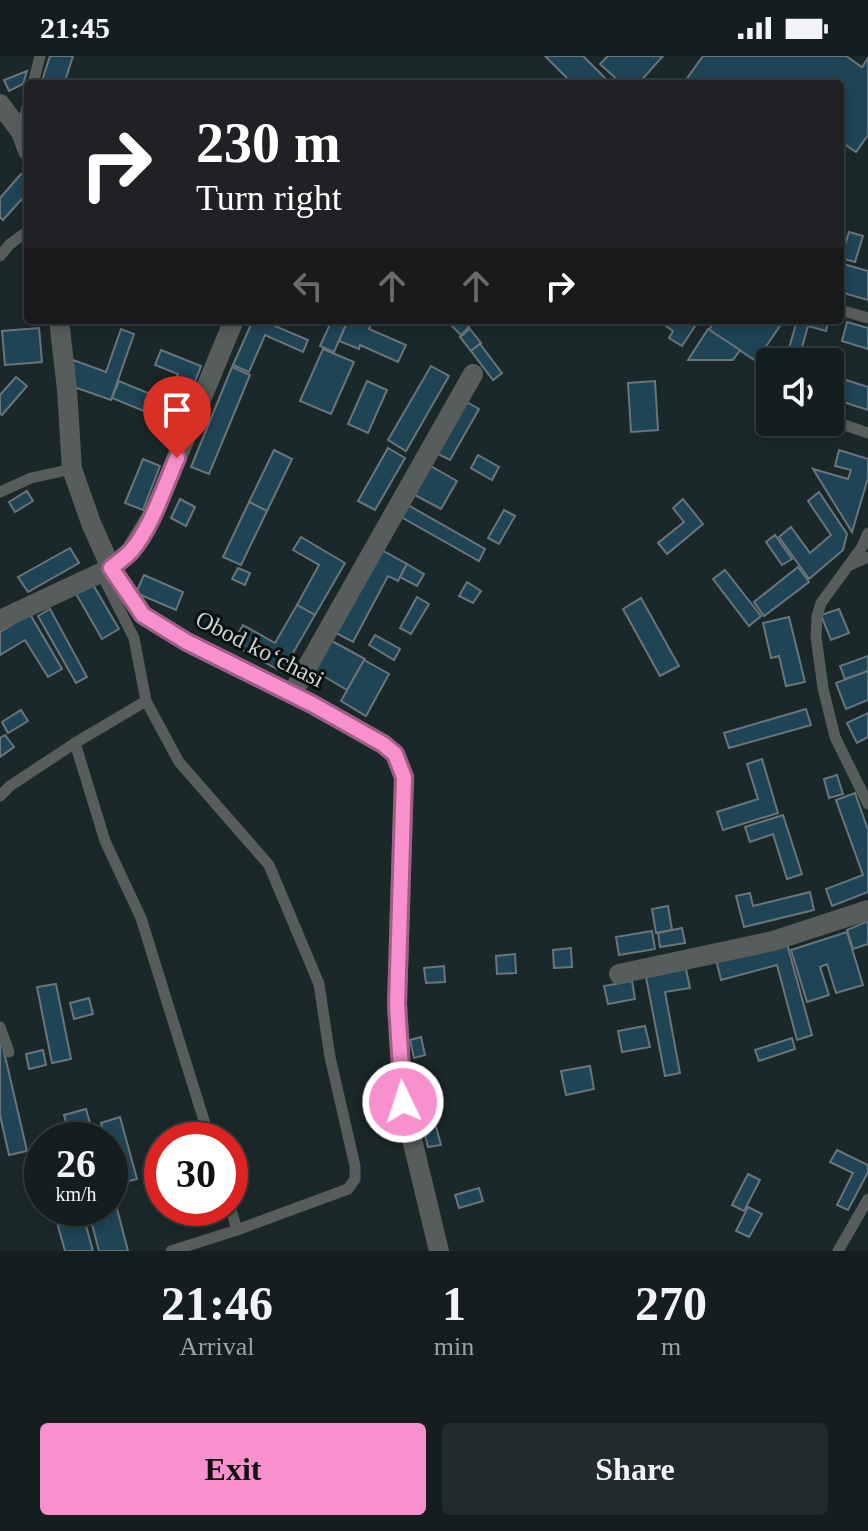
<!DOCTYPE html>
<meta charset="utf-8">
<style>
:root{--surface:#141e1f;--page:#212b2c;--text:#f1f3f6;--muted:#9da2a4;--line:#333c3d;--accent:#f790cd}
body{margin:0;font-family:Georgia,serif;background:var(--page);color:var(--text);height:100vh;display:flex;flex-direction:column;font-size:30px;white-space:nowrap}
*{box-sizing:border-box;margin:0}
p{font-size:26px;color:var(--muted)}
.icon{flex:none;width:44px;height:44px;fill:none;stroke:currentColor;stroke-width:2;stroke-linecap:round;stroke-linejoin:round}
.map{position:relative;height:1195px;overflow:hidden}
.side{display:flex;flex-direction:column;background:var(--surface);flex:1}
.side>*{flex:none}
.banner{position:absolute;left:24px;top:24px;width:820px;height:244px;border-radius:8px;box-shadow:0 4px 12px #0003,0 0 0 2px var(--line);background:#202124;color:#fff;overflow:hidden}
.fabs{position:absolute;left:756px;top:292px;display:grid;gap:16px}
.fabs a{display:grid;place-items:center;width:88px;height:88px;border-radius:8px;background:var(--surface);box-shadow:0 4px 12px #0003,0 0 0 2px var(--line);font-size:40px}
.speed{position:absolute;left:24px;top:1066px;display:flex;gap:16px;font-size:40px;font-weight:700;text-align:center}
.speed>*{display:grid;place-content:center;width:104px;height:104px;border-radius:50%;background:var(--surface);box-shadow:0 4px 12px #0003,0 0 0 2px var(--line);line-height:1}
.speed small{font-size:20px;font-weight:400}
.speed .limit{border:12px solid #d22;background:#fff;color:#111}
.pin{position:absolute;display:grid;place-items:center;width:68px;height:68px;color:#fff;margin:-82px -34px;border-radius:50% 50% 50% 0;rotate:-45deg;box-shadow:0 0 8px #0007}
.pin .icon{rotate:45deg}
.me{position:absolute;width:88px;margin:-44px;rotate:356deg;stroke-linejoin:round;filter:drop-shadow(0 0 6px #0008)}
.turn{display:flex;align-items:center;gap:28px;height:168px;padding:0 40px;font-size:36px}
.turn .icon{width:104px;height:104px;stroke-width:2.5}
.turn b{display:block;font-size:56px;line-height:68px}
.lanes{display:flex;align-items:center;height:76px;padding:0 40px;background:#0003;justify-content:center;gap:40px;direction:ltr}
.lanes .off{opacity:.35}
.eta{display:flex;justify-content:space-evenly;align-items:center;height:136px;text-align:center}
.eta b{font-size:48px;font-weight:700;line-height:56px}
.action{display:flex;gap:16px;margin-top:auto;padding:16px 40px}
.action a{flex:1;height:92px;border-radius:8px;background:var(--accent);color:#111;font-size:32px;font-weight:700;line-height:92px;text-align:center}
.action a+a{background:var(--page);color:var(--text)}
.status{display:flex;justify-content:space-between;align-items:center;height:56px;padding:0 40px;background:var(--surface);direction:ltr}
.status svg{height:22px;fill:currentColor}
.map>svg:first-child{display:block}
.building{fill:#1f4455;stroke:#69757c;stroke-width:2}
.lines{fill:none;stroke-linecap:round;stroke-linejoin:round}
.lane{stroke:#575d5b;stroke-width:11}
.street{stroke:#575d5b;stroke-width:20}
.route-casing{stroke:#a15e85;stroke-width:20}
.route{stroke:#f790cd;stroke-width:14}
.labels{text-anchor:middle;stroke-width:6;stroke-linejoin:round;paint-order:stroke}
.street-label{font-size:24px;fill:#cbd4d4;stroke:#0a1010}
</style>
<div class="status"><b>21:45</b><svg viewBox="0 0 49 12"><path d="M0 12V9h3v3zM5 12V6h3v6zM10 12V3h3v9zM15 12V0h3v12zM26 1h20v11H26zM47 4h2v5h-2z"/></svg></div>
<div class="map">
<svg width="868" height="1195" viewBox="0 0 868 1195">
<rect width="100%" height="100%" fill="#1b2829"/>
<g class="building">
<polygon points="50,0 73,0 64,28 41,28"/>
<polygon points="545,0 583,0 611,28 573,28"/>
<polygon points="608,0 663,0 638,28 622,28 600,8"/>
<polygon points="703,0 846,0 862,11 868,2 868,79 856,96 840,85 840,28 683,28"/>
<polygon points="27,15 23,28 9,35 4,24"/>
<polygon points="21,118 28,124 28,136 3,164 0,161 0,142"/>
<polygon points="849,176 863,180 855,206 841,202"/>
<polygon points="840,207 868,215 868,244 840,236"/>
<polygon points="253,264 261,264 308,284 303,296 265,279 249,316 233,309"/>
<polygon points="332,264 348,264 334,296 320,290"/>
<polygon points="348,264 373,264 369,273 406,289 398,306 360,289 359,293 339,285"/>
<polygon points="446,264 463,264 469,271 461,279"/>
<polygon points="666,264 699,264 682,290 669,282 673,275 663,268"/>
<polygon points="715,264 784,264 756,305 709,274"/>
<polygon points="797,264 829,264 826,275 808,270 798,306 795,306 786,303"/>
<polygon points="847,266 868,272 868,293 842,285"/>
<polygon points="39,272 42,306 5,309 2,275"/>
<polygon points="121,273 134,278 111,344 74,331 73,304 106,316"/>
<polygon points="470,273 481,287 471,295 460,281"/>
<polygon points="708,273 740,294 733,304 688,304"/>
<polygon points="480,288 502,317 493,324 471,295"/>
<polygon points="323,293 354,306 331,358 300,345"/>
<polygon points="161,294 201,310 178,369 112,342 119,325 167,345 178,318 155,309"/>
<polygon points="431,310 449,320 406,395 388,384"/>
<polygon points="232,311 250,319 209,418 191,411"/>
<polygon points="16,321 27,330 2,359 0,357 0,339"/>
<polygon points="843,323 868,331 868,354 837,344"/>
<polygon points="367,325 387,334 368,377 348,368"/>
<polygon points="655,325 658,374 631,376 628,327"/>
<polygon points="465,345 479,353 450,404 436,397"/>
<polygon points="388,392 405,402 375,454 358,445"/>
<polygon points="274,394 292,403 267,455 249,446"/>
<polygon points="839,394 868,403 868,422 852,476 813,413 848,423 851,414 835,410"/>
<polygon points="478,399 499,411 492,424 471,412"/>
<polygon points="143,403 160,410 143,454 125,447"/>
<polygon points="429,409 457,425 441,453 413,438"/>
<polygon points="27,435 33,445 15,456 9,446"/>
<polygon points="819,436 847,478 843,494 809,523 779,481 791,471 810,497 831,479 808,445"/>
<polygon points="180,443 195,451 186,470 171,462"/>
<polygon points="683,443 703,468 667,498 658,487 684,466 673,452"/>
<polygon points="249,446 267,455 241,509 223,501"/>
<polygon points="408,449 485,493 479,505 401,461"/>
<polygon points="504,454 515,460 499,488 488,482"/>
<polygon points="775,479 792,503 782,509 766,486"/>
<polygon points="301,481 345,507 315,559 297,549 319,509 293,494"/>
<polygon points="70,492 79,507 28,536 18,521"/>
<polygon points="380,493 407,508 398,525 388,520 353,586 336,577"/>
<polygon points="407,508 424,518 417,530 400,521"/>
<polygon points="798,511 809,526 764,560 754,546"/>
<polygon points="238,512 250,517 245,529 232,523"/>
<polygon points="725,514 761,560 749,570 713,523"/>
<polygon points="144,519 183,536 176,554 136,537"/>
<polygon points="467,526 481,535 473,547 459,540"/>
<polygon points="92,527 119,573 102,583 75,536"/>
<polygon points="417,541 429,548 411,578 400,572"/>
<polygon points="641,542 679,610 660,620 623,553"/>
<polygon points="297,549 315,559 282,616 232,588 243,569 275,587"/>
<polygon points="50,553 87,621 76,627 38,560"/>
<polygon points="839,553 849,577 831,584 821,559"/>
<polygon points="30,558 62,613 48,621 25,584 0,599 0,576"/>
<polygon points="789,561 805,626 786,630 779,600 771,602 763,567"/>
<polygon points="375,579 400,593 394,604 369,589"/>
<polygon points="330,584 365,603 347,634 313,614"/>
<polygon points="868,600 868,615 845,623 840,610"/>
<polygon points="364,604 389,618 366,660 341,645"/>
<polygon points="868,615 868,644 846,653 836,627"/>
<polygon points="806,653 811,669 729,692 724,677"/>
<polygon points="21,654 28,665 8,677 2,666"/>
<polygon points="868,657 868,681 857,687 847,667"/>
<polygon points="5,679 14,691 0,701 0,682"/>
<polygon points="762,703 778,757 723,774 717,756 758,743 747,708"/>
<polygon points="837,719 843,738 829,742 824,723"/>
<polygon points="855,737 868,774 868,836 832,850 826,833 863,819 836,744"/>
<polygon points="783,759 802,818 787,823 773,778 750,786 745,771"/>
<polygon points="810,836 814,854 744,871 736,840 750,837 753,850"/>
<polygon points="668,850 672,874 656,877 652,853"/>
<polygon points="868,865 868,888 853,893 847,874"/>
<polygon points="682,872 685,887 660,891 658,877"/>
<polygon points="652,875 655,893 619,899 616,881"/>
<polygon points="847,876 863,929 836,937 827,908 820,911 829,939 807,946 791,894"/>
<polygon points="786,884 812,979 797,984 777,909 721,924 716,904"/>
<polygon points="571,892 572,911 554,912 553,894"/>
<polygon points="515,898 516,917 497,918 496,900"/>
<polygon points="444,910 445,926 426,927 424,912"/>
<polygon points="686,913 690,932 665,936 680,1017 665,1020 646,921"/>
<polygon points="632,925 635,943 608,948 604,930"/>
<polygon points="56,928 71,1003 52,1007 37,931"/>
<polygon points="89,942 93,958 74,963 70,947"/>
<polygon points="645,970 650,991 622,996 618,975"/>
<polygon points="421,981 425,999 414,1002 410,984"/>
<polygon points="792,982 795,993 759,1005 755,994"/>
<polygon points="0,987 2,987 27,1095 9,1099 0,1059"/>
<polygon points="43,994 46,1009 29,1013 26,998"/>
<polygon points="590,1010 594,1033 566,1039 561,1015"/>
<polygon points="86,1053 95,1084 71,1084 64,1059"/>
<polygon points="120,1061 137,1123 118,1128 110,1100 110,1084 106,1084 101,1067"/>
<polygon points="435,1067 441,1089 428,1091 423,1070"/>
<polygon points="837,1094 868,1109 868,1116 848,1154 837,1149 853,1117 830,1106"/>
<polygon points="748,1118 760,1124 744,1155 732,1149"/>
<polygon points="479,1132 483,1145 459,1152 455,1139"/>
<polygon points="115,1145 128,1195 99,1195 88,1153 110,1152 110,1147"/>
<polygon points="748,1151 762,1158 749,1181 736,1175"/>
<polygon points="53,1152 81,1152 93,1195 65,1195"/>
</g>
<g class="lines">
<g class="lane">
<polyline points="33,28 40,0"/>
<polyline points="21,76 28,47"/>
<polyline points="0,200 10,188 28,175"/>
<polyline points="840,254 868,262"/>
<polyline points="830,364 868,377"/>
<polyline points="0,436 31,422 72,413"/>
<polyline points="868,477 862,491 821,547 817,560 816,581 823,632 835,681 868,748"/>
<polyline points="850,509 868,501"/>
<polyline points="101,517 134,582 146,645 179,706 269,809 319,928 330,1001 355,1110 355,1123 348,1133 237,1174 171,1195"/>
<polyline points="75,687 105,785 141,862 210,1084"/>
<polyline points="0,740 10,730 75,687 146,645"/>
<polyline points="0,971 9,996"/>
<polyline points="230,1150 237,1174"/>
<polyline points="838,1195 868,1143"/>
</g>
<g class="street">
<polyline points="0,48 21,76 28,95"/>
<polyline points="59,264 67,334 72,413 91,467 111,512 143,559 187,586 312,648 383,688 395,698 404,721 397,948 403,1046 439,1195"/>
<polyline points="0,564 111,512 131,495 154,457 234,264"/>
<polyline points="292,638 473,318"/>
<polyline points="619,918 773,885 868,854"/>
</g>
</g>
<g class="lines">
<defs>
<path id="route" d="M 177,402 C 165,429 151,473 131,495 C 126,501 118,506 111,512 L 143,559 L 187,586 L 312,648 L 383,688 L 395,698 L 404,721 L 397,948 L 403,1046"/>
</defs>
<use href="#route" class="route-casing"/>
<use href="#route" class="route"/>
</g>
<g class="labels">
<g class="street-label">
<text transform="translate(260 593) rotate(27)" y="8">Obod koʻchasi</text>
</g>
</g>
</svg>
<div class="fabs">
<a><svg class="icon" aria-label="sound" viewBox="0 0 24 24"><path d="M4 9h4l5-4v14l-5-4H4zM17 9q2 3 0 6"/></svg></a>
</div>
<div class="speed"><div>26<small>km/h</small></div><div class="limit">30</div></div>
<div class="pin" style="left:177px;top:402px;background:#d93025"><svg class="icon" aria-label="arrive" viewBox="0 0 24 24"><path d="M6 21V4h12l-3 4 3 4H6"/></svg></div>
<svg class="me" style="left:403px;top:1046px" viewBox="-20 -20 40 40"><circle r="17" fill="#f790cd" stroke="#fff" stroke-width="3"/><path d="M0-11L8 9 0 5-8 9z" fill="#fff"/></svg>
<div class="banner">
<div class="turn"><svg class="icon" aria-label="right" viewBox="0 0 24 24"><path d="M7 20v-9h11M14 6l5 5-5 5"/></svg><div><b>230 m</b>Turn right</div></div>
<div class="lanes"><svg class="icon off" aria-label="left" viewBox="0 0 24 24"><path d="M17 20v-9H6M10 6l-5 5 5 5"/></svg><svg class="icon off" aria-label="ahead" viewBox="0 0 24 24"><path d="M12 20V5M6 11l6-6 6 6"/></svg><svg class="icon off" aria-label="ahead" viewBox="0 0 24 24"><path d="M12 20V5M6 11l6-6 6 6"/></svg><svg class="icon" aria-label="right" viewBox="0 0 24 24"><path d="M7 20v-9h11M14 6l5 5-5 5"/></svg></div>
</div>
</div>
<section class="side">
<div class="eta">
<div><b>21:46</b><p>Arrival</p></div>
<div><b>1</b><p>min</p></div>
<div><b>270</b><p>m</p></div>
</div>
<div class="action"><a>Exit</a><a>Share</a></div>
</section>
